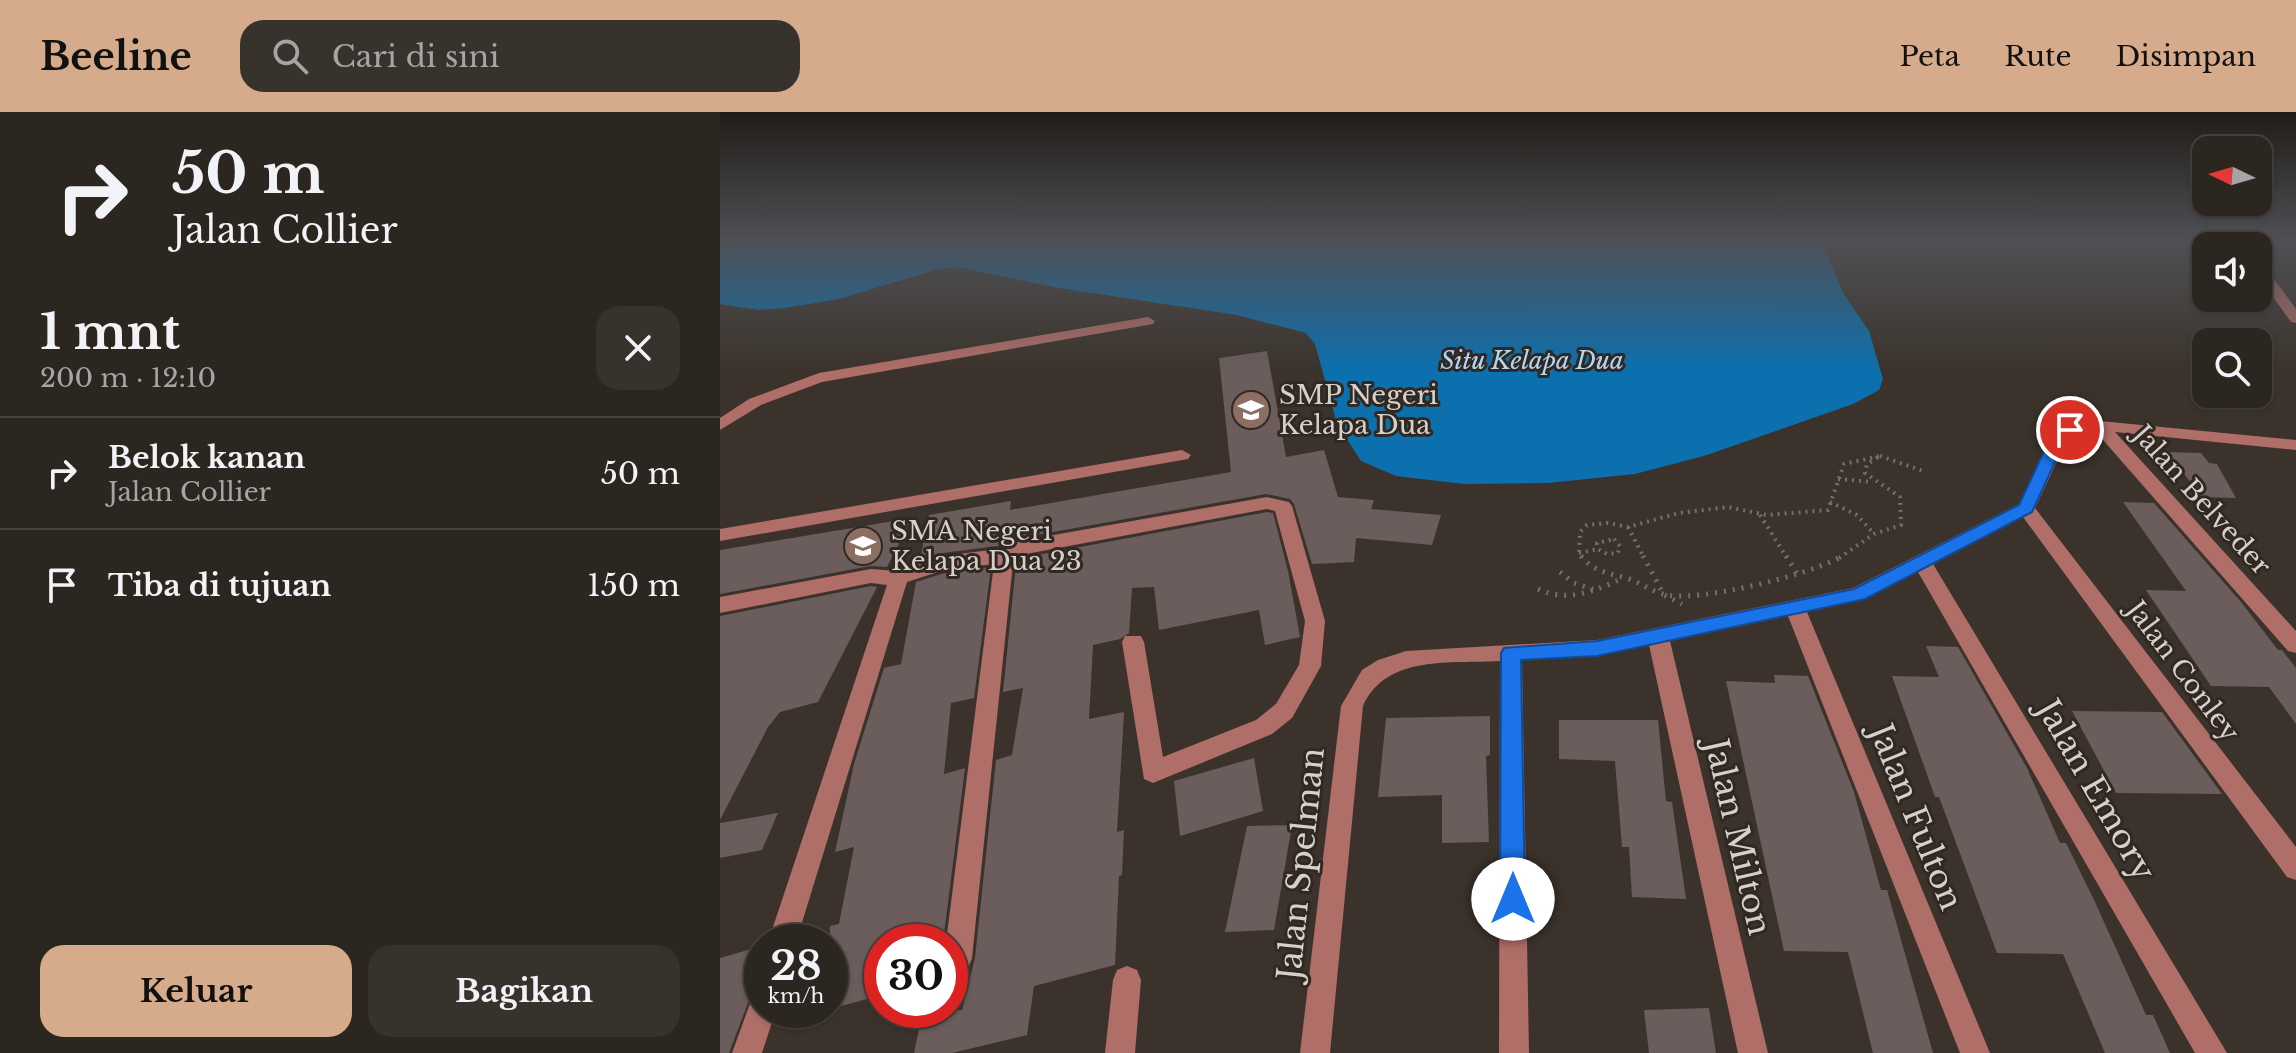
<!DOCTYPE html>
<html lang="id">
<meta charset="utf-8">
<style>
:root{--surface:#2c2620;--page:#38322d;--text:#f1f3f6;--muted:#a6a5a5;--line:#48433e;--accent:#d6ab8b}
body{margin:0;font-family:"Libre Baskerville",serif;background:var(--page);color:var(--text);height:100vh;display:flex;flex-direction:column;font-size:30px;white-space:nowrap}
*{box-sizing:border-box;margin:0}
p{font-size:26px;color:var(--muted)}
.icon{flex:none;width:44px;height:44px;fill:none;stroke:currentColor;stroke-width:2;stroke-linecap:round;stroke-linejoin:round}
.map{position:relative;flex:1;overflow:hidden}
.side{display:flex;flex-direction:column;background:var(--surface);width:720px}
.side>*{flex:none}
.guide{background:#2c2620;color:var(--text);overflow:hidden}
.needle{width:52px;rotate:275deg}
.tools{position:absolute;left:1472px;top:24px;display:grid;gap:16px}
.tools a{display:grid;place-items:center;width:80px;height:80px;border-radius:16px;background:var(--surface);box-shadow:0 2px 6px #0004,0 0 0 2px var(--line);font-size:40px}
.speed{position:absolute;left:24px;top:812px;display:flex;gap:16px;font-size:40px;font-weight:700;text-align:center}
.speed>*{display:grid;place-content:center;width:104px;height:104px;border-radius:50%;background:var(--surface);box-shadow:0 2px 6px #0004,0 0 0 2px var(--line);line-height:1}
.speed small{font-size:20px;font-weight:400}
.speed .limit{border:12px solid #d22;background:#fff;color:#111}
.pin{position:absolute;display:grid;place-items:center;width:68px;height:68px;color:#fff;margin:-34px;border:4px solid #fff;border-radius:50%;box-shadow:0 2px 8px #0007}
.me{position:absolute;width:88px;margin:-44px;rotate:0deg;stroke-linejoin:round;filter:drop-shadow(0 0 6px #0008)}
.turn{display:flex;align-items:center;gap:28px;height:168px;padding:0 40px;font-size:36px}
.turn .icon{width:104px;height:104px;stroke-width:2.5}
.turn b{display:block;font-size:56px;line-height:68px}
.round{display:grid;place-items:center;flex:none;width:84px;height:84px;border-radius:24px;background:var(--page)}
.head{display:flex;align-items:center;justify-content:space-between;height:136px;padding:0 40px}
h1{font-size:48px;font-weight:800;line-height:60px}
.cta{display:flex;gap:16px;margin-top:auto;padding:16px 40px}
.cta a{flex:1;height:92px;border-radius:24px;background:var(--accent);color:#111;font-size:32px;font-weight:800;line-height:92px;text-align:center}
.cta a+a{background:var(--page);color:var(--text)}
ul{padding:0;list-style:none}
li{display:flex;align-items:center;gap:24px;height:112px;padding:0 40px;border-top:2px solid var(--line)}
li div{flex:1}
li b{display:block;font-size:30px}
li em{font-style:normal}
header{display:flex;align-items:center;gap:48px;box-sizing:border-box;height:112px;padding:0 40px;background:var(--accent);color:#111}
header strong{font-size:38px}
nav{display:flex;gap:44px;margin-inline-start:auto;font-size:28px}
.search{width:560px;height:72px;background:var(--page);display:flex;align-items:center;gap:20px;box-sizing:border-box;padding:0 28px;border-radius:24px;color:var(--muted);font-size:30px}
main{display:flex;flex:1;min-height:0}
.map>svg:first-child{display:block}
.water{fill:#0c70af}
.building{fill:#6a5d5b}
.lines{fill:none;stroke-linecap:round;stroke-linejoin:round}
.path-far1{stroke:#766f68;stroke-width:4;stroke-dasharray:2 5;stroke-linecap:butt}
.path{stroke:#766f68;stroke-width:5;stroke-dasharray:2 7;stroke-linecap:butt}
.minor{fill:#af6e67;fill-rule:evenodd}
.route{fill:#1a73e8;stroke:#114b97;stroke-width:2}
.labels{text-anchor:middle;stroke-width:6;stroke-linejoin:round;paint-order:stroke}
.far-water-label{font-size:24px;font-style:italic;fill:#b0d7f9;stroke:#312921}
.poi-label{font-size:26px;fill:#d5d0cb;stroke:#312921;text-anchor:start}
.street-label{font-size:26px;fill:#d5d0cb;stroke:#312921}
.near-street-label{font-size:32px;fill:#d5d0cb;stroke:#312921}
</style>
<header>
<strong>Beeline</strong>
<div class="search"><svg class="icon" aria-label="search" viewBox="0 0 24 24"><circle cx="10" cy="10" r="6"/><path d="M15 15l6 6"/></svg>Cari di sini</div>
<nav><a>Peta</a><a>Rute</a><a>Disimpan</a></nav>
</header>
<main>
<section class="side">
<div class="guide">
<div class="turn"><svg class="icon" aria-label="right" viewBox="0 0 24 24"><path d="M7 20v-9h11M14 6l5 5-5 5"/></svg><div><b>50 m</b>Jalan Collier</div></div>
</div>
<div class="head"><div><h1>1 mnt</h1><p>200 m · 12:10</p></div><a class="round"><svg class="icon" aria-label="close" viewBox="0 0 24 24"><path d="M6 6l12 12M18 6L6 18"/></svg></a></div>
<ul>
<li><svg class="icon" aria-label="right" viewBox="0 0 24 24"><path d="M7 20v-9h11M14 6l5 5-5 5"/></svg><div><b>Belok kanan</b><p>Jalan Collier</p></div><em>50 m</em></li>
<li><svg class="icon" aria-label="arrive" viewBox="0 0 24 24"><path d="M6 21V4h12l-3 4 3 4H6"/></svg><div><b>Tiba di tujuan</b></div><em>150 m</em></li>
</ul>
<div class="cta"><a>Keluar</a><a>Bagikan</a></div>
</section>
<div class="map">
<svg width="1576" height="941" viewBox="0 0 1576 941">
<rect width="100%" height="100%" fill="#3b332b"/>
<polygon class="water" points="0,128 1101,128 1123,181 1149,219 1163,267 1159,278 1133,292 987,343 915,362 828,371 744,372 676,364 641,349 617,312 595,232 586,221 517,203 339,176 237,155 218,157 119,187 65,196 39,198 0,192"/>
<g class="building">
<polygon points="547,239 566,345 604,338 618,385 654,388 651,397 721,403 712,433 636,426 634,450 592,452 574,392 570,387 546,382 299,426 285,433 223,441 200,448 209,403 291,389 290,398 511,360 499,246"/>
<polygon points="1447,340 1481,341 1489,351 1497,352 1516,386 1482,385"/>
<polygon points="1403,390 1434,391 1521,490 1558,538 1562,538 1576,556 1576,612 1549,575 1491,574 1426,478 1466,479"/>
<polygon points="547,400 553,401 568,459 580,525 545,533 539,498 439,518 434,475 412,476 409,521 400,527 373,533 369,607 404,600 397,720 404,718 402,763 399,764 395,853 314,874 307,923 232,941 194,941 203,898 242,898 255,846 276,648 292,643 303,576 283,580 296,453 307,445"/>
<polygon points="192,406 167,455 150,454 0,482 0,438"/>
<polygon points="271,455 254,586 231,591 224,662 245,656 223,830 162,830 162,883 110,897 110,814 119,812 134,735 115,740 134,652 164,556 181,552 196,470 225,461"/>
<polygon points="151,474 157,475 98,590 60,600 48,615 0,708 0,504"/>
<polygon points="1206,534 1238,535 1307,656 1340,731 1346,731 1375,790 1426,903 1433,903 1450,941 1385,941 1343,842 1277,841 1219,685 1215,685 1172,564 1219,565"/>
<polygon points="1054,563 1088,564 1134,680 1161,778 1167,778 1213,941 1153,941 1128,840 1064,839 1006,569 1055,571"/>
<polygon points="1352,599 1442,600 1502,682 1396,681"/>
<polygon points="770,604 770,643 766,644 769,730 722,731 722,683 658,685 666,606"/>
<polygon points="839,608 938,608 946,689 952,690 966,787 912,785 909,735 902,735 895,649 839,647"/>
<polygon points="534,646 543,699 460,724 454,669"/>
<polygon points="58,701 42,738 0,746 0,711"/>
<polygon points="572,713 554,818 505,820 527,714"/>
<polygon points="42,834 31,883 9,941 0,941 0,846"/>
<polygon points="989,896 996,941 929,941 924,898"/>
</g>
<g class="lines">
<g class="path-far1">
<polyline points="1160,344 1206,360"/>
<polyline points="1118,367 1153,370"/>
<polyline points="1110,390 1137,403 1154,422"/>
<polyline points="1040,403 1067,446"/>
<polyline points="908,415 924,446"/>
<polygon points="894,427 900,434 898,441 887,442 878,437 877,431"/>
<polyline points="859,441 878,437"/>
<polyline points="862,446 859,441 860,420 867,413 888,411 908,415 959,401 1008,395 1046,403 1108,398 1124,352 1160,344"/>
<polyline points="1119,446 1154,422 1181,413 1180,385 1145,361 1147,352 1160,344"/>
</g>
<g class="path">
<path d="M 861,444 C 873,460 890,461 909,467 C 921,471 931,479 943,482 C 974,492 1094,462 1122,444"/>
<polyline points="923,444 944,483 962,492"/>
<polyline points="1066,444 1078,463"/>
<polyline points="840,460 854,471 875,478"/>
<path d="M 818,477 C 847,491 874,479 901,467"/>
</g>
<g class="minor">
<polygon points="1511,128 1524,128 1528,134 1515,134"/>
<polygon points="1538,151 1543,152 1576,197 1576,211 1571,210 1538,164"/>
<polygon points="428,205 435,209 433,212 102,270 41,293 0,318 0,306 29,287 99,261"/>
<path d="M 1380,309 L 1576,328 L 1576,338 L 1395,320 L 1576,519 L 1576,541 L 1568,539 L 1376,320 L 1348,326 L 1315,396 L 1576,735 L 1576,768 L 1567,765 L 1303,405 L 1213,452 L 1507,941 L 1475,941 L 1198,460 L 1145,487 L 1087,500 L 1270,941 L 1240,941 L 1068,504 L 950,529 L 1048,941 L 1018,941 L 929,533 L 877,544 L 802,548 L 809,941 L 779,941 L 780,549 C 732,552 666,542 643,594 L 610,941 L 580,941 L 621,594 L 642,558 L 658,548 L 686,539 L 877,528 L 1133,476 L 1299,392 L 1335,319 L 1350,313 Z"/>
<polygon points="462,338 471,343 468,347 0,429 0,417"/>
<polygon points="547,385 569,390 572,394 605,509 601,554 572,606 552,622 433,671 424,667 402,530 405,524 421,524 424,530 443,645 536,608 556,592 579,553 585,509 555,399 547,397 306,442 293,451 252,846 240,878 230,882 230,830 226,830 274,452 224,458 187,470 76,830 48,830 167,473 151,471 0,501 0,485 151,457 177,459 223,444 286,436 300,429"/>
<polygon points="407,854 417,858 421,868 415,941 385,941 393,868 397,858"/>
<polygon points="42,881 42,898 56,898 42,941 12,941 32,886"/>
</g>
</g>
<linearGradient id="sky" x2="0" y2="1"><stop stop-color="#201c18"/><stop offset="0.49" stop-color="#4f5055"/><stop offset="1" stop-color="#4f5055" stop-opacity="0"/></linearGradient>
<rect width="1576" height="260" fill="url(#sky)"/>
<polygon class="route" points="1350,313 1358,318 1341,337 1312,400 1145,487 877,544 801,548 805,787 801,796 793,799 784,796 780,787 781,541 784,536 877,529 1134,477 1299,393 1326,335 1345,314"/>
<defs>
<symbol id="school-disc" viewBox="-11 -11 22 22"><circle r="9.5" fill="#8d6e63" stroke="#312921"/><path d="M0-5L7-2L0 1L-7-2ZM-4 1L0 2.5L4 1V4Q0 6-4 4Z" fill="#fff"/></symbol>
</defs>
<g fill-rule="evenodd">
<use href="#school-disc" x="509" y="276" width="44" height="44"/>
<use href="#school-disc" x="121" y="412" width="44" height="44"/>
</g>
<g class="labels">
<g class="far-water-label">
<text x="812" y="257">Situ Kelapa Dua</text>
</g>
<g class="poi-label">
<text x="559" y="292">SMP Negeri<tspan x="559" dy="30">Kelapa Dua</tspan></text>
<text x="171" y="428">SMA Negeri<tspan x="171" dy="30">Kelapa Dua 23</tspan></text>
</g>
<g class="street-label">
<text transform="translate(1482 388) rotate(48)" y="9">Jalan Belveder</text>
<text transform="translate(1463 559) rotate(53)" y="9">Jalan Conley</text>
</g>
<g class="near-street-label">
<text transform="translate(1376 678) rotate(60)" y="11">Jalan Emory</text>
<text transform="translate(1196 705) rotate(68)" y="11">Jalan Fulton</text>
<text transform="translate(1018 725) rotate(77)" y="11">Jalan Milton</text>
<text transform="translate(581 752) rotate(-84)" y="11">Jalan Spelman</text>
</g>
</g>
</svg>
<div class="tools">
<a><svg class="needle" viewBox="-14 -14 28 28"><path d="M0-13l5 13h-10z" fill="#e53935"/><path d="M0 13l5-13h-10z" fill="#a6a5a5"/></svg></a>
<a><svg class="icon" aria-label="sound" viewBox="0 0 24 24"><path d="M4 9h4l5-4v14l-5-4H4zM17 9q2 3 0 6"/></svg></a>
<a><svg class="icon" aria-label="search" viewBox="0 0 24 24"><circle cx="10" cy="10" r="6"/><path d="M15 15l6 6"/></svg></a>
</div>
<div class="speed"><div>28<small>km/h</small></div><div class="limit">30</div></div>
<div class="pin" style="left:1350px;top:318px;background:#d93025"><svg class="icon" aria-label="arrive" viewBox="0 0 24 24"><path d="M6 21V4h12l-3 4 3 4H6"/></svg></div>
<svg class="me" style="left:793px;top:787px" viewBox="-20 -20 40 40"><circle r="19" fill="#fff"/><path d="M0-13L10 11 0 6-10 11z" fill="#1a73e8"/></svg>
</div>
</main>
